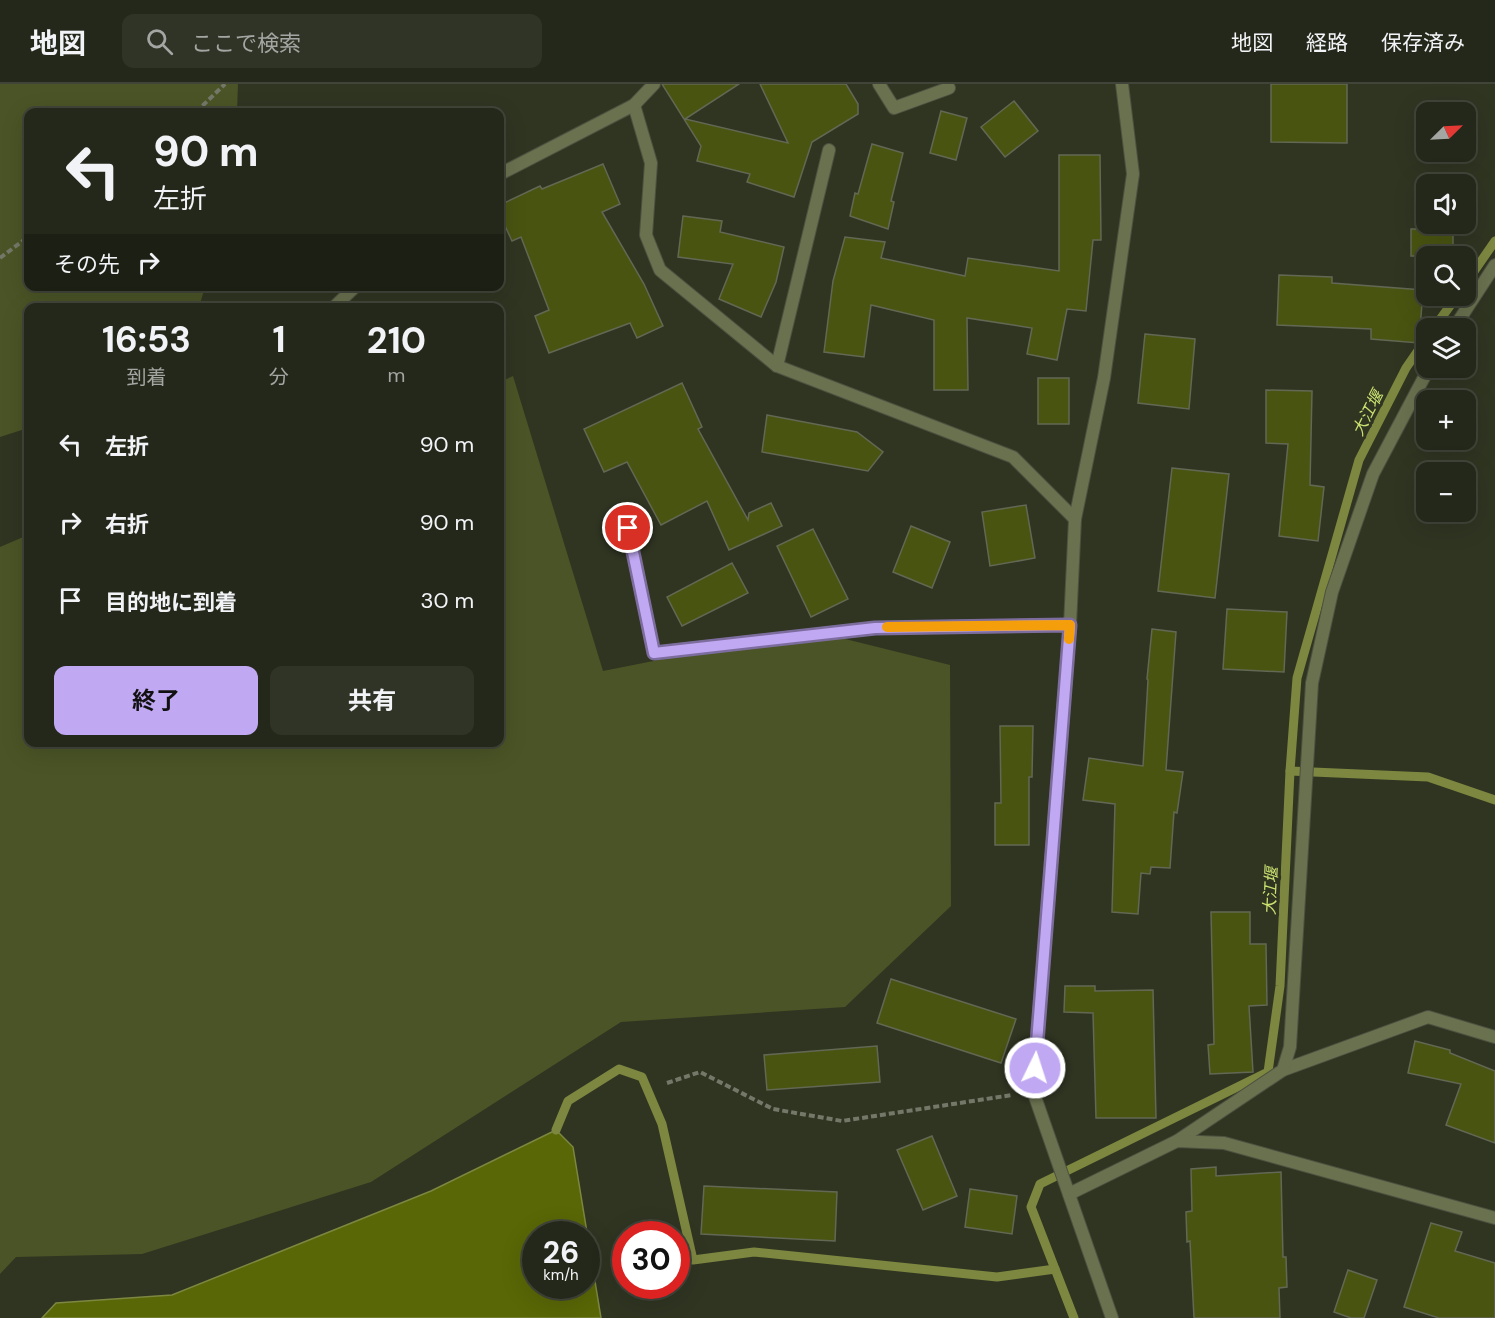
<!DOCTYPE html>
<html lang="ja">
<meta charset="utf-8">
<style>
:root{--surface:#24281a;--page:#303427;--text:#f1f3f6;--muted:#a3a6a2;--line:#414439;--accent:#c1a8f3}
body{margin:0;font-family:"DM Sans","Noto Sans JP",sans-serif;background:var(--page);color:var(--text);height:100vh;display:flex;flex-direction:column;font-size:22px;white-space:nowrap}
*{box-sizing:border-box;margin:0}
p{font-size:20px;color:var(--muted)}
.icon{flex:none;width:33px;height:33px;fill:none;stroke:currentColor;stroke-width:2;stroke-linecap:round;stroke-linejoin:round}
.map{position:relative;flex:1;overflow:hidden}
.drawer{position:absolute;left:24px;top:219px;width:480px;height:444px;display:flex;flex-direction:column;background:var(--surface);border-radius:12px;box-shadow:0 6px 24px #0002,0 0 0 2px var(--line)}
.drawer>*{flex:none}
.top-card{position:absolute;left:24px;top:24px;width:480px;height:183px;border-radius:12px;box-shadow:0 6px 24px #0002,0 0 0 2px var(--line);background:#24281a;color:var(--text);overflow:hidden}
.needle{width:39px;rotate:66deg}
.tools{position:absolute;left:1416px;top:18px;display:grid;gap:12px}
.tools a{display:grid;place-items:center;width:60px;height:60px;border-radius:12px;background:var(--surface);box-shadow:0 6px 24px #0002,0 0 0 2px var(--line);font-size:30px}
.speed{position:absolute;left:522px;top:1137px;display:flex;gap:12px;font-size:30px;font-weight:700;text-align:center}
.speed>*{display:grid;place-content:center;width:78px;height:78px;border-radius:50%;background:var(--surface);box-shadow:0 6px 24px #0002,0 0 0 2px var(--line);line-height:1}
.speed small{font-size:15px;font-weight:400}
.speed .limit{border:9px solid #d22;background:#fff;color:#111}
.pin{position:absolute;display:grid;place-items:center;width:51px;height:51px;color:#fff;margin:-26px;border:3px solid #fff;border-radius:50%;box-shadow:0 2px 6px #0007}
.me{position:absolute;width:66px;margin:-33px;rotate:4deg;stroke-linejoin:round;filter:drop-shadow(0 0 4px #0008)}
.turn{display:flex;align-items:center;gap:21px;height:126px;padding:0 30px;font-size:27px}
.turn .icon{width:78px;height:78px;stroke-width:2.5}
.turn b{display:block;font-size:42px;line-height:51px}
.then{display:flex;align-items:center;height:57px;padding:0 30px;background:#0003;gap:12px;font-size:22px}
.eta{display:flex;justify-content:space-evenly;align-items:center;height:102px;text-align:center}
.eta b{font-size:36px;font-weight:700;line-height:42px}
.action{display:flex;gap:12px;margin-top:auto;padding:12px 30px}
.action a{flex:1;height:69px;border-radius:12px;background:var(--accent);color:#111;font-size:24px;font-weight:700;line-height:69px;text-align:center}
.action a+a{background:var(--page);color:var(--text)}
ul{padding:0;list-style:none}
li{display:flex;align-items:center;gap:18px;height:78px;padding:0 30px}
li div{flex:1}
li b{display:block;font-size:22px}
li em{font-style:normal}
header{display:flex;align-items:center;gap:36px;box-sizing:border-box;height:84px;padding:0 30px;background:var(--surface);border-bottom:2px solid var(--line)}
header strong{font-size:28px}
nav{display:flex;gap:33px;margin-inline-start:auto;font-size:21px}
.search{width:420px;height:54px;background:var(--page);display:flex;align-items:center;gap:15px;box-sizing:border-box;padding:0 21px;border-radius:12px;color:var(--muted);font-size:22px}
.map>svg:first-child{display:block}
.green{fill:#4a5426}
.water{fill:#596706;stroke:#7d8740;stroke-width:1.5;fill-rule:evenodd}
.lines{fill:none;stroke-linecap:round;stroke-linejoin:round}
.stream{stroke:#7d8740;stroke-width:9}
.building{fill:#495411;stroke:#626853;stroke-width:1.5}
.street-casing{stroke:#4d5140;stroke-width:14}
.path{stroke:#747869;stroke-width:4;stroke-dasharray:6 3;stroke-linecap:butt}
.street{stroke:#69714f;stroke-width:12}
.route-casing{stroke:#7d6d9e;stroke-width:15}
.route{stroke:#c1a8f3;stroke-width:10}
.slow{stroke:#f59e0b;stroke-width:10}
.labels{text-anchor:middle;stroke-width:6;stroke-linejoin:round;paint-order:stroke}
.water-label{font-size:16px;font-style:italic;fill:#cbe271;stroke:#303522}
</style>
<header>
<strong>地図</strong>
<div class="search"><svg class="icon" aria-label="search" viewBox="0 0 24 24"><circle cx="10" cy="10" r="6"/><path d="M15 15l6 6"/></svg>ここで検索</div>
<nav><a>地図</a><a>経路</a><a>保存済み</a></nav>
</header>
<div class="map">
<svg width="1495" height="1234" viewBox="0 0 1495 1234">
<rect width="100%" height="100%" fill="#303522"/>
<g class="green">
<polygon points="0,0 238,0 237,28 28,28 28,202 205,203 199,223 28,224 28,344 0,353"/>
<polygon points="513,292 603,587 809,546 950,581 951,822 845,923 621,938 371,1098 142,1170 16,1173 0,1190 0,463 28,451 28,658 500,658 500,298"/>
</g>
<path class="water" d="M 556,1046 L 573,1063 L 601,1234 L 42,1234 L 56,1219 L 172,1211 L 431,1107 ZM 586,1150 L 586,1202 L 536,1202 L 536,1150 Z"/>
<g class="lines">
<g class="stream">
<polyline points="1466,199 1495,157"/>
<polyline points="1434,244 1457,212"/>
<polyline points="1290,687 1428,693 1495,716"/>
<polyline points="556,1046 568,1017 619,985 642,993 662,1040 693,1176 754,1168 997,1193 1055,1185"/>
<polyline points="1074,1234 1031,1123 1040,1100 1268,988 1280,902 1290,687 1297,594 1359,376 1406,284 1426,255"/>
</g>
</g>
<g class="building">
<polygon points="662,0 739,0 685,35 788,59 760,0 846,0 858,20 858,30 812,58 794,113 747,98 750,90 697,77 701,62"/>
<polygon points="1271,0 1347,0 1347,59 1271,58"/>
<polygon points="1014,17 1038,47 1005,73 981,43"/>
<polygon points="941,27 967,34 956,76 930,69"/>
<polygon points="872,60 903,69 891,117 894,118 888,145 850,132 855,109 858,110"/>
<polygon points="1059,71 1100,71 1101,156 1093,156 1086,227 1067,225 1057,276 1027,270 1032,244 967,234 968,306 934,306 934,236 871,221 864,273 824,268 833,197 845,153 885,158 881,174 965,192 968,174 1059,187"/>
<polygon points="603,80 620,120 602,128 644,200 663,242 637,254 630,239 549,269 535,232 549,226 521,153 512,157 500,131 500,121 540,102 542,105"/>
<polygon points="683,132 722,137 720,148 784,163 776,198 761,233 719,215 733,180 678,173"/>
<rect x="1411" y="145" width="42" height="27"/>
<polygon points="1279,191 1332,193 1332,199 1423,206 1419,259 1371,255 1371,245 1277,241"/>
<polygon points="1145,250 1195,255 1189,325 1138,319"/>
<rect x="1038" y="294" width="31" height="46"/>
<polygon points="682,299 702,343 698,345 748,436 749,429 771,419 782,442 729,466 707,417 661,441 627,378 604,388 584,345"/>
<polygon points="1266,306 1312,307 1310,401 1324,403 1318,457 1279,452 1288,360 1266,359"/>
<polygon points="767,331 857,348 883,368 868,387 762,368"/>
<polygon points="1172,384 1229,390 1215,514 1158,507"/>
<polygon points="1026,421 1035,474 990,482 982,428"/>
<polygon points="911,442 950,458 932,504 893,488"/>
<polygon points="813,445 848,515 811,533 777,462"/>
<polygon points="732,479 748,509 682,542 667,513"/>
<polygon points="1227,525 1287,528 1284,588 1223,585"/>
<polygon points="1152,545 1176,548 1166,686 1183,688 1177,729 1174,728 1170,784 1151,783 1150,790 1141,789 1138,830 1112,828 1115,720 1083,716 1089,674 1143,682 1148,596 1147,595"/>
<polygon points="1000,642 1033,642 1032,693 1029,693 1029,761 995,761 995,719 1001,719"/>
<polygon points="1211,828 1250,828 1250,860 1266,860 1267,921 1249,922 1253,988 1210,990 1208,961 1214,960"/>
<polygon points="891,895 1016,935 1001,979 877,939"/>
<polygon points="1065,902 1095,902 1095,907 1153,906 1156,1034 1096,1034 1093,929 1064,928"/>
<polygon points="1415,957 1450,966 1450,969 1495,987 1495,1059 1446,1041 1461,1000 1408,989"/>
<polygon points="877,962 880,998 767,1006 764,971"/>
<polygon points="932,1052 957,1112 923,1126 897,1066"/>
<polygon points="1216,1083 1216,1092 1281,1088 1283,1173 1286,1173 1287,1203 1279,1204 1280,1234 1194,1234 1190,1157 1187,1158 1186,1128 1192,1127 1191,1085"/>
<polygon points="704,1102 837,1108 835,1157 701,1150"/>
<polygon points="970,1105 1017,1112 1012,1150 965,1143"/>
<polygon points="1431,1139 1462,1148 1455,1167 1495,1179 1495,1234 1439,1234 1404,1223"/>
<polygon points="1348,1186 1377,1196 1364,1234 1351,1234 1334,1228"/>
</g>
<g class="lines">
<defs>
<g id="street">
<polyline points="879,0 894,24 949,4"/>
<polyline points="634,21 651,79 646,151 660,186 777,282 1013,373 1075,435"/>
<polyline points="500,90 634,21 654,0"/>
<polyline points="333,224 356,202"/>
<polyline points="1454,244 1495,181"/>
<polyline points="777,282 829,66"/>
<polyline points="628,444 654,569 875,544 1070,541"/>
<polyline points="1283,986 1428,933 1495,953"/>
<polyline points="1177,1057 1283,986 1290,963 1312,599 1332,508 1373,390 1429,284"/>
<polyline points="1069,1110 1177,1057 1224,1059 1495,1134"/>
<polyline points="1112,1234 1033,1007 1070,541 1075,435 1104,294 1133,90 1122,0"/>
</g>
</defs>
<use href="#street" class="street-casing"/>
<g class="path">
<polyline points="196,28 225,0"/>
<polyline points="0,174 28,153"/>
<polyline points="667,999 700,988 773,1025 842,1037 1012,1011"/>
</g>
<use href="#street" class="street"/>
</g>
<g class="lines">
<defs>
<polyline id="route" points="628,444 654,569 875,544 1070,541 1035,984"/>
</defs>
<use href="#route" class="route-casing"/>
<use href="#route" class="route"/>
<polyline class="slow" points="887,543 1070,541 1069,555"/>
</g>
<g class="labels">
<g class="water-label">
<text transform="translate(1367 329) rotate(-63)" y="6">大江堰</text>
<text transform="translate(1270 807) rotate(-87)" y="6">大江堰</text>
</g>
</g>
</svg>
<div class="tools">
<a><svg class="needle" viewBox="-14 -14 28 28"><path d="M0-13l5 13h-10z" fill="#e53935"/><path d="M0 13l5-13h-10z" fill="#a3a6a2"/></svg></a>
<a><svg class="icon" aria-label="sound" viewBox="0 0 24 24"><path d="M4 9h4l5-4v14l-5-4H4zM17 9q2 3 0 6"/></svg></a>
<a><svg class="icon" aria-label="search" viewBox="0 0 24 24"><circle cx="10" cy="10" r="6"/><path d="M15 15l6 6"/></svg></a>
<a><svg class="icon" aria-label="layers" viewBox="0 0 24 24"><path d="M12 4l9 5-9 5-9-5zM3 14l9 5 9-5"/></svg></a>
<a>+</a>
<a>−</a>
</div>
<div class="speed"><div>26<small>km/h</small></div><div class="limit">30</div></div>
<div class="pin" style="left:628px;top:444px;background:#d93025"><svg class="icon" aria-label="arrive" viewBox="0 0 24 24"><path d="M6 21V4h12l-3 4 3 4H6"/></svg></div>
<svg class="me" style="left:1035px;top:984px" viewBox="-20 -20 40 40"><circle r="17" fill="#c1a8f3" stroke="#fff" stroke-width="3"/><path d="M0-11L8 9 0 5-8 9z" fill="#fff"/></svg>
<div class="top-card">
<div class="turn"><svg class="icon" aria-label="left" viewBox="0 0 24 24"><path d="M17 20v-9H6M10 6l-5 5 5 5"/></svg><div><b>90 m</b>左折</div></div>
<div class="then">その先<svg class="icon" aria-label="right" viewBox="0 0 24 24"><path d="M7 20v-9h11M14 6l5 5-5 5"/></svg></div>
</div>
<section class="drawer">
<div class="eta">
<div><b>16:53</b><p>到着</p></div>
<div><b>1</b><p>分</p></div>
<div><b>210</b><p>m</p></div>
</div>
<ul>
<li><svg class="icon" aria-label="left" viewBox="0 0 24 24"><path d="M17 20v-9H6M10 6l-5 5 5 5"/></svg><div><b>左折</b></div><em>90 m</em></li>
<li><svg class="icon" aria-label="right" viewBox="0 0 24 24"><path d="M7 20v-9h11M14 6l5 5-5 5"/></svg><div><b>右折</b></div><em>90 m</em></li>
<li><svg class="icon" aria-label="arrive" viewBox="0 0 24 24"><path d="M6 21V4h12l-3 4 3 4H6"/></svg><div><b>目的地に到着</b></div><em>30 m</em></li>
</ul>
<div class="action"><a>終了</a><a>共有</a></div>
</section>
</div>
